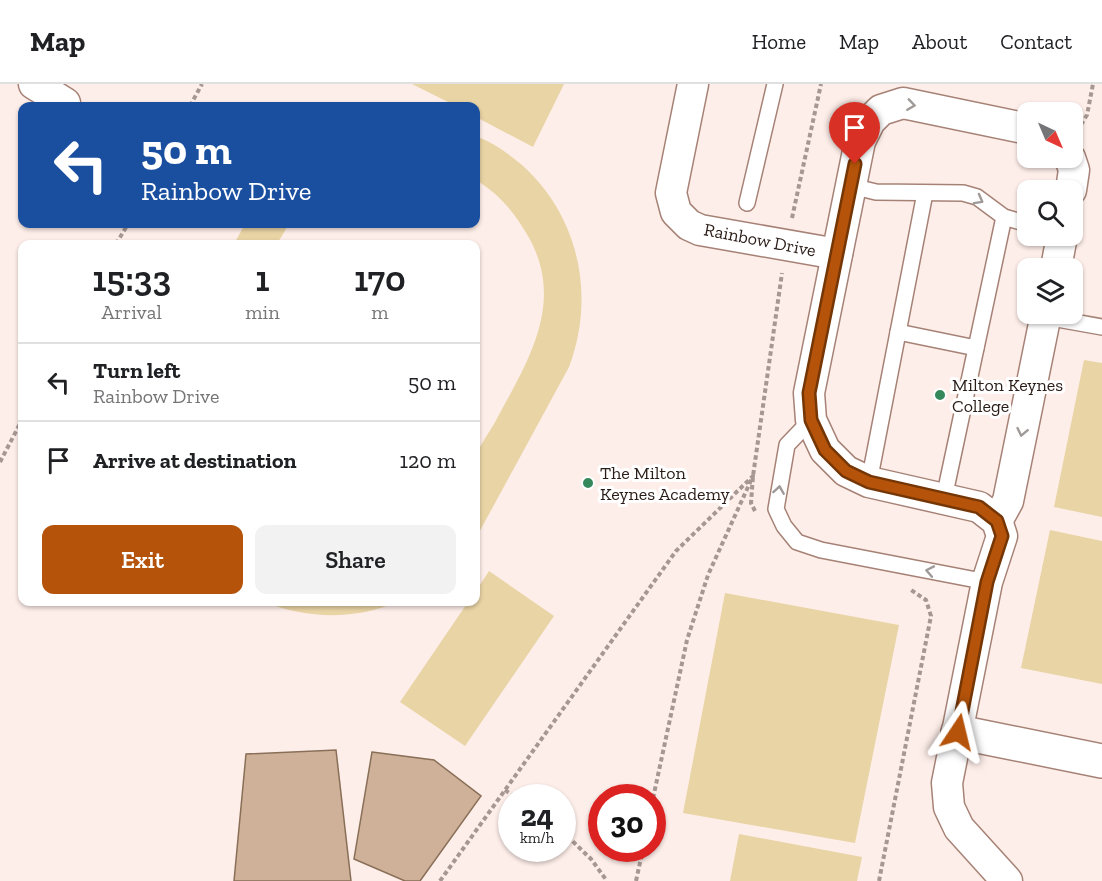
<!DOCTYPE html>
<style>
:root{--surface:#fff;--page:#f2f2f2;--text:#202124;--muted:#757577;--line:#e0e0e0;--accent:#b45309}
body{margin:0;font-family:"Zilla Slab",serif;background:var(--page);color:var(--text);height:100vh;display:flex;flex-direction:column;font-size:22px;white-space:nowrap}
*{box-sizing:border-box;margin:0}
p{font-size:20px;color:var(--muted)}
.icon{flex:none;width:33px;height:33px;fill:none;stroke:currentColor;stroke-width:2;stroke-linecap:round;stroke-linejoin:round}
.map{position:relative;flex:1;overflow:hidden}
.drawer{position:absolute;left:18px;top:156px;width:462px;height:366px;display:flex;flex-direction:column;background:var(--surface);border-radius:12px;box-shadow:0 2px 4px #0004}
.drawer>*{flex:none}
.top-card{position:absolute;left:18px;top:18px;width:462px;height:126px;border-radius:12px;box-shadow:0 2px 4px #0004;background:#1a4fa0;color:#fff;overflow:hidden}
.needle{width:39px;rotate:136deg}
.tools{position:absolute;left:1017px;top:18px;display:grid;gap:12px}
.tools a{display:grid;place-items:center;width:66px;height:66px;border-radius:12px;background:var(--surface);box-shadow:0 2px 4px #0004;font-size:30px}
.speed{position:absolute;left:498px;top:700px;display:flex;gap:12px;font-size:30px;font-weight:700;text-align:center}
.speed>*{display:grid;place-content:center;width:78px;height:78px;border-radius:50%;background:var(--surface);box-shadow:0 2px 4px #0004;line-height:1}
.speed small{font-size:15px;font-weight:400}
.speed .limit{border:9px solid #d22;background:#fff;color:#111}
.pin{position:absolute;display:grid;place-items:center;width:51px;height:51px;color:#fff;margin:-62px -26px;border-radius:50% 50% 50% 0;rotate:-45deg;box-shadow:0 0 6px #0007}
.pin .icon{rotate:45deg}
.me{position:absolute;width:66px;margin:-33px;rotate:10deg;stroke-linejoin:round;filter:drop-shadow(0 0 4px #0008)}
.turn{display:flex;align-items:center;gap:21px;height:126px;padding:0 24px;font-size:27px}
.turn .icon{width:78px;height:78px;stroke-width:2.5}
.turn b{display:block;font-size:42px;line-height:51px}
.eta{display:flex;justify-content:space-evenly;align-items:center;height:102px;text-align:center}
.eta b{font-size:36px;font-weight:600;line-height:42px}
.button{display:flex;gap:12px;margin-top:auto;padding:12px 24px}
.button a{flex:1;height:69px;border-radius:12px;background:var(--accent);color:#fff;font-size:24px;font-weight:600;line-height:69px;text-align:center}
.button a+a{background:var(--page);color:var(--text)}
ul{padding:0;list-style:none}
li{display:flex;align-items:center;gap:18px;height:78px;padding:0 24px;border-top:2px solid var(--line)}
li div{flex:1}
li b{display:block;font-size:22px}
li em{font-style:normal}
header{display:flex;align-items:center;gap:36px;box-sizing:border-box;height:84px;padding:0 30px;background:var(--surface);border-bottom:2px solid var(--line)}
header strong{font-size:28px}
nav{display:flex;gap:33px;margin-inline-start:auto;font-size:21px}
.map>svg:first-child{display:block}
.green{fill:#e9d4a5}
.building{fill:#ceb198;stroke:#896f58;stroke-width:1.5}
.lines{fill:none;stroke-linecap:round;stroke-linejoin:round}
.service-casing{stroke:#a68276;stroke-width:18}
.minor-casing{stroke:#a68276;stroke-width:33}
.tertiary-casing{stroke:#a68276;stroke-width:36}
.path{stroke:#a69792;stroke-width:4;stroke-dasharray:4.5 3;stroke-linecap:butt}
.service{stroke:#fff;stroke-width:15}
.minor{stroke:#fff;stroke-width:30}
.tertiary{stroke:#fff;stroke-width:33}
.oneway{stroke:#9f9997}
.route-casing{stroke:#753606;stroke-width:15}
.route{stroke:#b45309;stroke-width:10}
.poi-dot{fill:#34885b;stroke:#fff;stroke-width:2}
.labels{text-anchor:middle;stroke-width:6;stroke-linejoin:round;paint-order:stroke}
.street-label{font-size:18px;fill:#2a1c17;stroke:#fff}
.poi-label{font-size:18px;fill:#2a1c17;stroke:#fff;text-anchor:start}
</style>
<header>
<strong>Map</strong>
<nav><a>Home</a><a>Map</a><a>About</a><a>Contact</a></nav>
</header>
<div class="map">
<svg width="1102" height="797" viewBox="0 0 1102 797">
<rect width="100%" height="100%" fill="#feeee9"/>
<g class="green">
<polygon points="412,0 564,0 533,63 476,33 476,22 456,22"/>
<path d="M 476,52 C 492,58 508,69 522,81 C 579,132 596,212 569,283 L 476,454 C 475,435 476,415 476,395 C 476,388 474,379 476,372 C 480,361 488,350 494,340 C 526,280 567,220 528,152 C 514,128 499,110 476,96 Z"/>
<polygon points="245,140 289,140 277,160 234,160"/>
<polygon points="1084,276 1102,279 1102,433 1054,423"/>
<polygon points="1050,446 1102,457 1102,600 1021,584"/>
<polygon points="489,487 554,532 465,662 400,618 468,518 476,518 476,507"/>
<polygon points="725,509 899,541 855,759 683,729"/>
<path d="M 265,518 L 397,518 C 356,536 306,535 265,518 Z"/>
<polygon points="739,750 862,773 857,797 730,797"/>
</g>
<g class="building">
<polygon points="336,666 351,797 234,797 246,670"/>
<polygon points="372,668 434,676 481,712 420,797 405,797 354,775"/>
</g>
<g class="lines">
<defs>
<g id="service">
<polyline points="851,102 876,108 963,109 977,113 1004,133 1028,140"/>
<polyline points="747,119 775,0"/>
<polyline points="1046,233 1102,243"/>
<polyline points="898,248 976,264"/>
<polyline points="811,336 787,361 776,425 784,442 797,458 821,466 987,498"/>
<polyline points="869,398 925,109"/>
<polyline points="944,414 1004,133"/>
</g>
<g id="minor">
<polyline points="34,0 65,19"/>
<polyline points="693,0 671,109 676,128 689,141 700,146 837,170"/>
<polyline points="1070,74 1074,86 1071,106"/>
<polyline points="1056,184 1062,152"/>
<polyline points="997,437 1008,417 1046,230"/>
<polyline points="1007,797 959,744 949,723 947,699 987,498 1002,452 997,437 979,423 869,398 846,387 825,366 811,336 809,309 860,57 870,37 881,26 903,19 1028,45"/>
</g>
<polyline id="tertiary" points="958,648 1102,677"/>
</defs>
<use href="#service" class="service-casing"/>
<use href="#minor" class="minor-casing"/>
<use href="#tertiary" class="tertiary-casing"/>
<g class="path">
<polyline points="190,22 202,0"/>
<polyline points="1077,47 1087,31 1093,0"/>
<polyline points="792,134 821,0"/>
<polyline points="116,160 128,140"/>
<polyline points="0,378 22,336"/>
<polyline points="755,427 751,419 753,392 782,189"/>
<polyline points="505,706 516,714"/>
<polyline points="562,747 591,775 607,797"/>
<polyline points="440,797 676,467 753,392 708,491 687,556 652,719"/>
<polyline points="636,797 643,765"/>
<polyline points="879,797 931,532 926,516 911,506"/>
</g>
<use href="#service" class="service"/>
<use href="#minor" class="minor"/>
<use href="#tertiary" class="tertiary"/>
</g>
<defs><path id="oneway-chevron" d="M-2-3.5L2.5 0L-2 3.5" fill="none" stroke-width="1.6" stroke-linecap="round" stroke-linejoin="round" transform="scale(1.5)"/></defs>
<g class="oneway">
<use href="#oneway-chevron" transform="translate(911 21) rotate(8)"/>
<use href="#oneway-chevron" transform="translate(979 116) rotate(29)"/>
<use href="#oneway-chevron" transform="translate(1022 348) rotate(102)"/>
<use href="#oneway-chevron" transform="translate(779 406) rotate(-81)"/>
<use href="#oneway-chevron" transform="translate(930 487) rotate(-169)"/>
</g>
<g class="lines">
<defs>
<polyline id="route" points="855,80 809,309 811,336 825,366 846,387 869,398 979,423 997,437 1002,452 987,498 958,648"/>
</defs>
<use href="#route" class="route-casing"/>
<use href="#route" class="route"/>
</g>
<g class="poi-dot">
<circle cx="940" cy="311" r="6"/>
<circle cx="588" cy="399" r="6"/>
</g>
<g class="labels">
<g class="street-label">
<text transform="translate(760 156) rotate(11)" y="6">Rainbow Drive</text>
</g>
<g class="poi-label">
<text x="952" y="307">Milton Keynes<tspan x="952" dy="21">College</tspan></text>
<text x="600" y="395">The Milton<tspan x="600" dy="21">Keynes Academy</tspan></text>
</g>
</g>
</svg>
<div class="tools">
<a><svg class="needle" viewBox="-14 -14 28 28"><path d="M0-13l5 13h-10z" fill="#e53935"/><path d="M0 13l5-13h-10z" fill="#757577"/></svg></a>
<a><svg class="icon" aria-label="search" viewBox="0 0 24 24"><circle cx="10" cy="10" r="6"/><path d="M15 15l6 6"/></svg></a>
<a><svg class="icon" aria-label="layers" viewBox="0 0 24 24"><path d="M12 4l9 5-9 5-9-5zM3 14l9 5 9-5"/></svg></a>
</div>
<div class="speed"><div>24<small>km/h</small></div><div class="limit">30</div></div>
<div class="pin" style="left:855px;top:80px;background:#d93025"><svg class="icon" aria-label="arrive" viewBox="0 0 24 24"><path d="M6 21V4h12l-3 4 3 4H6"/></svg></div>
<svg class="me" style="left:958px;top:648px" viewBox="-20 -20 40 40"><path d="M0-17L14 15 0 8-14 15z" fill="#b45309" stroke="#fff" stroke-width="4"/></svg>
<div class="top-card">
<div class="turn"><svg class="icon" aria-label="left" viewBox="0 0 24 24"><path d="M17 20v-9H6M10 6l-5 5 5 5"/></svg><div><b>50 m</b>Rainbow Drive</div></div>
</div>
<section class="drawer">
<div class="eta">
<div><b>15:33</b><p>Arrival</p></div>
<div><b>1</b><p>min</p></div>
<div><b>170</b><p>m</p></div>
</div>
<ul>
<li><svg class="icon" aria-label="left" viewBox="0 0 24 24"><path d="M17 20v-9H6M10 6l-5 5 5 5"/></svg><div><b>Turn left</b><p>Rainbow Drive</p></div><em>50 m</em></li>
<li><svg class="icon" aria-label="arrive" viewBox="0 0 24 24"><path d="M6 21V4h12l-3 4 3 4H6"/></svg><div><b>Arrive at destination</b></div><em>120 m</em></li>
</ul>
<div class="button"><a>Exit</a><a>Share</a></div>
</section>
</div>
